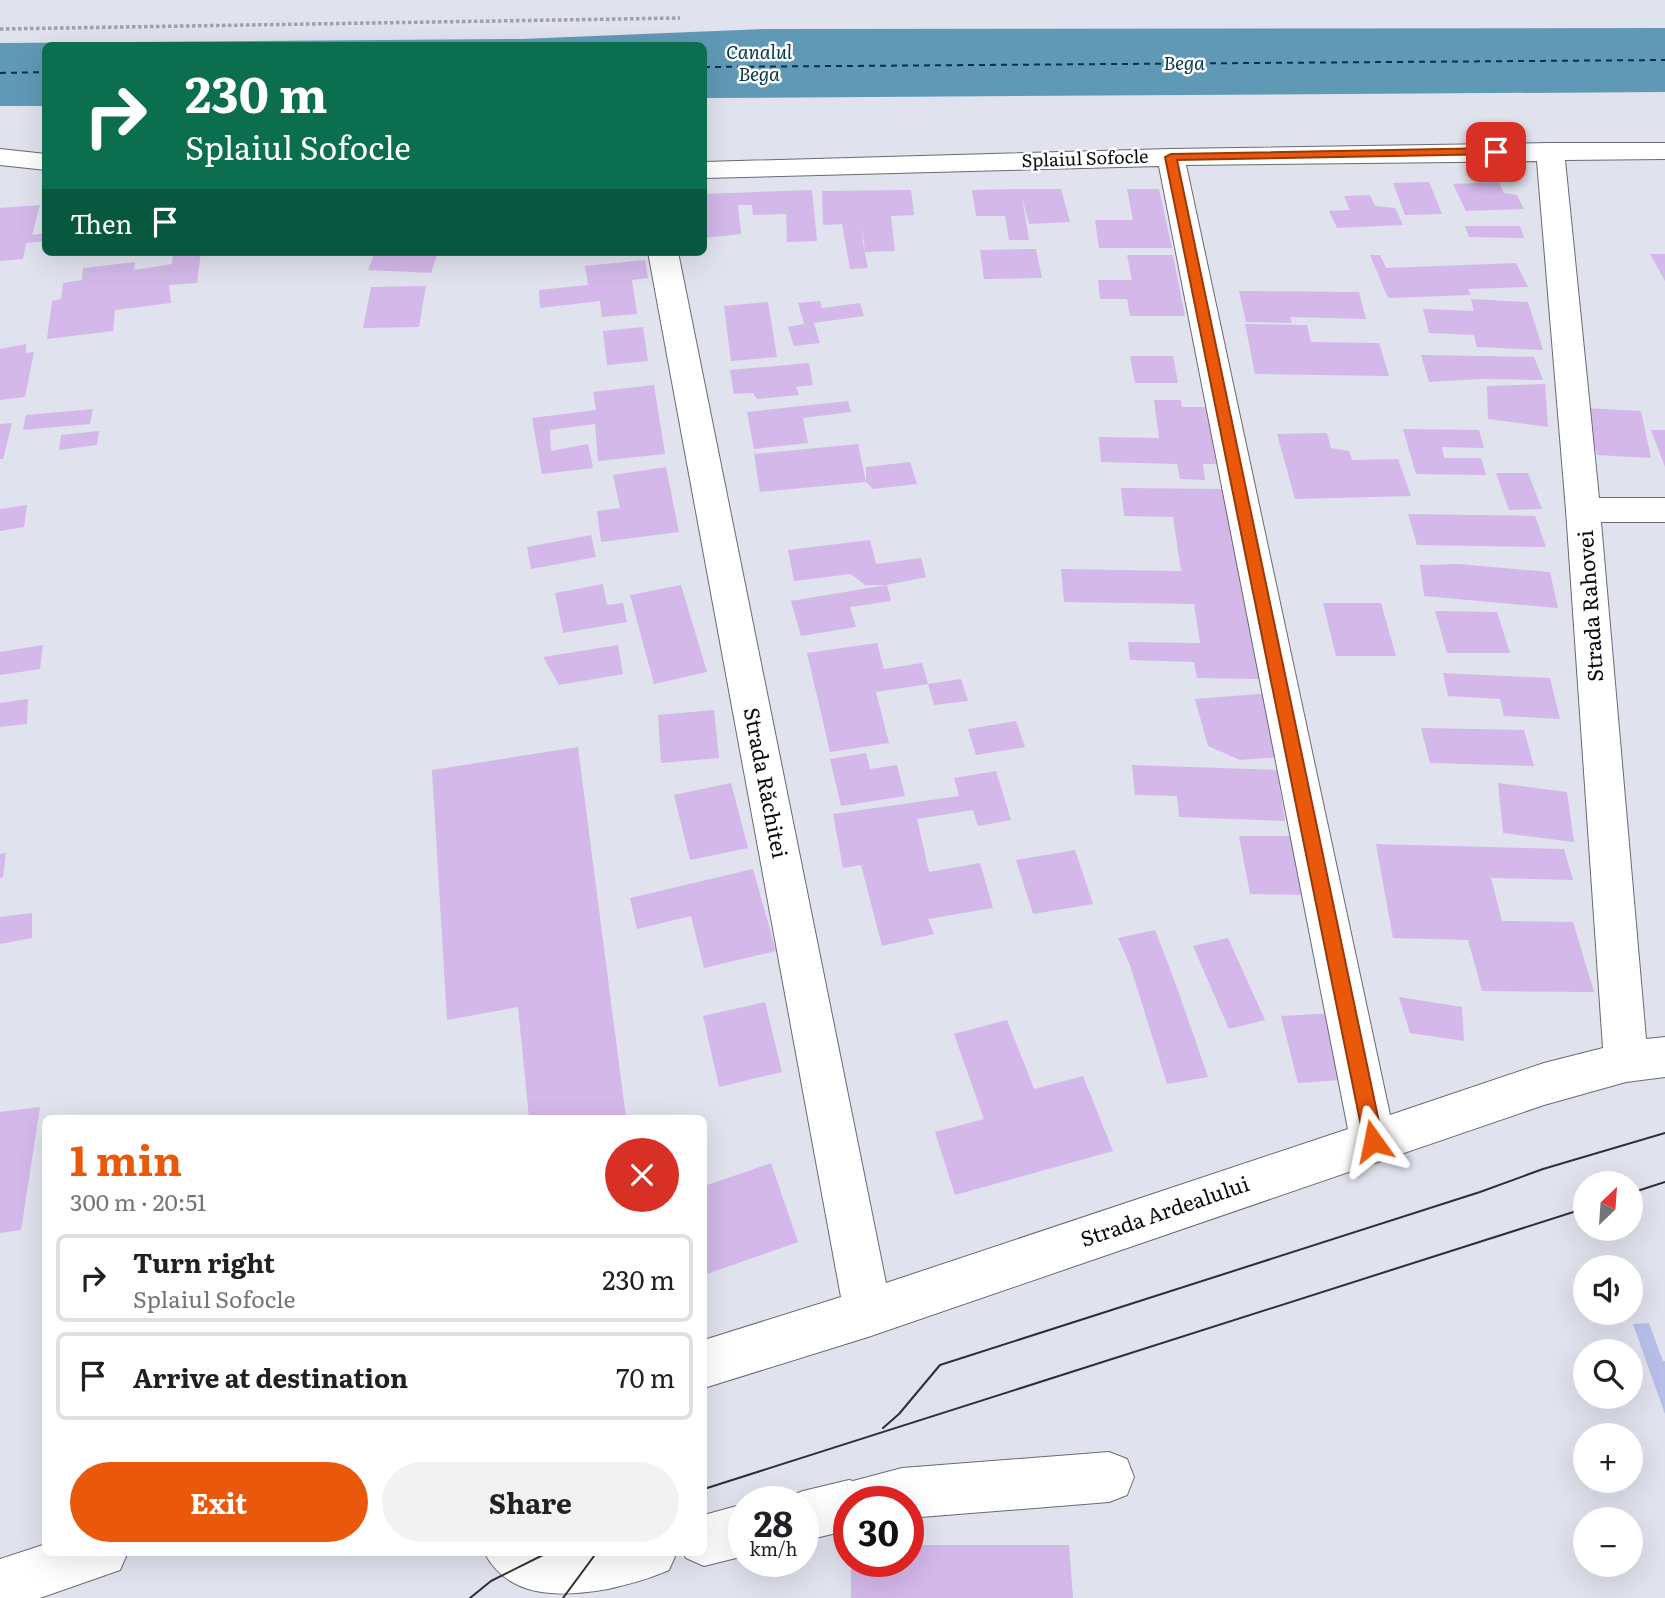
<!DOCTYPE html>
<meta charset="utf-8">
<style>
:root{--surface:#fff;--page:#f2f2f2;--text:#202124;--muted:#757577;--line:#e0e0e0;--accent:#ea580c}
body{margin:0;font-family:Literata,serif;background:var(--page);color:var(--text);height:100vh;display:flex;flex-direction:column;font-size:26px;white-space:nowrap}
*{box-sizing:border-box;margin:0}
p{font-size:23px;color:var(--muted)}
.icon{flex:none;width:38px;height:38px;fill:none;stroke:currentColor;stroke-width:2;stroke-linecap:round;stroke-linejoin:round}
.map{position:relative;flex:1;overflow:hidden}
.panel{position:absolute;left:42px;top:1115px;width:665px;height:441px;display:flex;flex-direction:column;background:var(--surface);border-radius:10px;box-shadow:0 7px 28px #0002}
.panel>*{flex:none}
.banner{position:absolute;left:42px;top:42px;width:665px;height:214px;border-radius:10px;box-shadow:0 7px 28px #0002;background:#0b6e4f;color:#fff;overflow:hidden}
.needle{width:46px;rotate:25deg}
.fabs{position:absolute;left:1573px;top:1171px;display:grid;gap:14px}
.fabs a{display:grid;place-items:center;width:70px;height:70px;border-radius:50%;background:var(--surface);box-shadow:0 7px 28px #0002;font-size:35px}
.speed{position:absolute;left:728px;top:1486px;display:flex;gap:14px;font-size:35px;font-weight:700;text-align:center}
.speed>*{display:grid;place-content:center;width:91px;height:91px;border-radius:50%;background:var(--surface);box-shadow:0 7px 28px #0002;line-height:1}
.speed small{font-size:18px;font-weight:400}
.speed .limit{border:10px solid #d22;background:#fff;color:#111}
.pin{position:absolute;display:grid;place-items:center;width:60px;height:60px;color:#fff;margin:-30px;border-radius:14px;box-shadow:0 4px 10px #0006}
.me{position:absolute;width:77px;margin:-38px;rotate:348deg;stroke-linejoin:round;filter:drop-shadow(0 0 5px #0008)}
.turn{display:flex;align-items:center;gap:24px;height:147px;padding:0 28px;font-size:32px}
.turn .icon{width:91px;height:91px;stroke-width:2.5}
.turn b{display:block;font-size:49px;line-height:60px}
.then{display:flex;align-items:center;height:66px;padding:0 28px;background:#0003;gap:14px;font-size:26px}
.round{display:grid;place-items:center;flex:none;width:74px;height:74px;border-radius:37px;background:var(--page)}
.overview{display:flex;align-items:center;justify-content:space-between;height:119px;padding:0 28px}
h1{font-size:42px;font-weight:700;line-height:52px;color:var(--accent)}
.primary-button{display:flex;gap:14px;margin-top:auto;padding:14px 28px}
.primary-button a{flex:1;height:80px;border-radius:42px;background:var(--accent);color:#fff;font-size:28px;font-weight:700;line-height:80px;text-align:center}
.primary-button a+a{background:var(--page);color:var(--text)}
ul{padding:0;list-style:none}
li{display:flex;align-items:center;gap:21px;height:88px;margin:0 14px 10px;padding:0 14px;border:4px solid var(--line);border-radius:10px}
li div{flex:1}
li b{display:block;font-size:26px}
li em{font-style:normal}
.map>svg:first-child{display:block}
.green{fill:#b7bee8}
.water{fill:#6099b6}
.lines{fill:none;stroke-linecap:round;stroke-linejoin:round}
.ferry{stroke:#00354a;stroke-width:2;stroke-dasharray:6 5;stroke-linecap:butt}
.building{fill:#d3b8e9}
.minor-casing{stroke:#686a74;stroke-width:2}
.path{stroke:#a0a1ab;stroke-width:3.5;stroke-dasharray:3.5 2.5;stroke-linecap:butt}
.minor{fill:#fff;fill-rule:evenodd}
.tram{stroke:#2e2f34;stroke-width:2}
.route{fill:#ea580c;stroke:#983908;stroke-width:2}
.labels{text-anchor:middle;stroke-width:5;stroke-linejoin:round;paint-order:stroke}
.far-street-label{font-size:18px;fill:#0b0b0f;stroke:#fff}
.far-water-label{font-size:19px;font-style:italic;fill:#00354a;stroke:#fff}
.street-label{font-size:21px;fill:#0b0b0f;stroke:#fff}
</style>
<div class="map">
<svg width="1665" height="1598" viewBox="0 0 1665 1598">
<rect width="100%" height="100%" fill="#e0e2ee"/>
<polygon class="green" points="1649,1323 1663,1361 1665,1361 1665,1414 1633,1324"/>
<polygon class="water" points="1665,28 1665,92 704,98 704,46 46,46 45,106 0,106 0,43 522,39 767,29"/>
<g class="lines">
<g class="ferry">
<polyline points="704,67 1665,60"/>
<polyline points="0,73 46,72"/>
</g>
</g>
<g class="building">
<polygon points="1429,182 1442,214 1405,215 1393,183"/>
<polygon points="1499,182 1504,193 1517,195 1524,209 1466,211 1453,184"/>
<polygon points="1021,189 1061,189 1070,222 1029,224 1022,197 1029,240 1009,240 1005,216 976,216 972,190"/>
<polygon points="1127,189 1159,189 1172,248 1099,248 1095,220 1133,220"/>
<polygon points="812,190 817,241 787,242 786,214 753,215 752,205 738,205 741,234 704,238 704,194"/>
<polygon points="911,190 914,215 891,216 895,251 865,252 862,226 863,243 868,268 850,269 842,224 823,225 822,191"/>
<polygon points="1370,195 1375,206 1395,208 1403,225 1337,228 1329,211 1350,210 1344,196"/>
<polygon points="40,205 32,235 46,233 46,241 26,243 23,259 0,261 0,208"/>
<polygon points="1465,226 1520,226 1524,238 1469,237"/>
<polygon points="1036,249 1042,278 984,279 980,250"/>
<polygon points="201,252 197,283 169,285 171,303 115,310 113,331 47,339 52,301 61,299 63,283 82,280 83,268 135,262 134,270 172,264 173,255"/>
<polygon points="375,252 438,252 431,273 368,270"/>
<polygon points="1650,254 1665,254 1665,281"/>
<polygon points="1127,255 1173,255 1185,316 1130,316 1127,299 1100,299 1098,280 1132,280"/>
<polygon points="1370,255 1380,255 1386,268 1516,263 1528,287 1468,289 1471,295 1388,298"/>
<polygon points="645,260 648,278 632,280 637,314 602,317 600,301 540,308 539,290 588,285 585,266"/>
<polygon points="426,286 419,327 363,328 371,287"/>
<polygon points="1239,291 1359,292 1366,319 1290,317 1292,323 1246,322"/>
<polygon points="1471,299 1528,302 1543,350 1477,347 1474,335 1429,333 1423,309 1474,311"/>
<polygon points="820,301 822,308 860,303 864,316 814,323 820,343 794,346 788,327 804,324 798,303"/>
<polygon points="768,302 777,357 731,361 724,306"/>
<polygon points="1245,324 1307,325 1311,342 1379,343 1389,376 1255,374"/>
<polygon points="643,327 648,361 607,365 603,331"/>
<polygon points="26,344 26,353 34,352 25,397 0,400 0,349"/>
<polygon points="1421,355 1534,357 1543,380 1481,379 1429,382"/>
<polygon points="1130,356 1173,356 1178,383 1135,383"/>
<polygon points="809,363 813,385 796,387 799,395 757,399 753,393 734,394 730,370"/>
<polygon points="1545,384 1548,427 1488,419 1487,386"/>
<polygon points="654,385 665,454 598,461 595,424 550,430 551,451 588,444 593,468 542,474 532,418 596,410 593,392"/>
<polygon points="1154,400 1181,400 1182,407 1207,407 1216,464 1203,464 1205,480 1180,479 1177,464 1101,462 1099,437 1159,438"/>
<polygon points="848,401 851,412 803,418 808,443 754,449 747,412"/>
<polygon points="1585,408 1641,411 1651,458 1597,455"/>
<polygon points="93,409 90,424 23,430 26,415"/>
<polygon points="12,423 3,459 0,459 0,424"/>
<polygon points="1403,429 1479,430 1484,448 1442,447 1444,458 1481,458 1486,475 1416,474"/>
<polygon points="1651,430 1665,430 1665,467"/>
<polygon points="99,431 97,445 59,450 61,435"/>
<polygon points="1327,433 1331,448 1349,451 1352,460 1398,459 1411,496 1295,499 1277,434"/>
<polygon points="858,444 866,482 866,467 910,462 917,484 873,489 866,482 760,492 754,454"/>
<polygon points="666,467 679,532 601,542 597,511 620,508 613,475"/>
<polygon points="1496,473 1528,473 1542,509 1509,510"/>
<polygon points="1121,488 1225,489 1259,679 1197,678 1194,662 1130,660 1128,642 1200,643 1194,604 1064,602 1061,569 1181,571 1173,517 1124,516"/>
<polygon points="27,505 24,527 0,531 0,509"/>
<polygon points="1408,514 1535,516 1546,547 1417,545"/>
<polygon points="591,535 596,557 531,569 527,547"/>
<polygon points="870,540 876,564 921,558 926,577 887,585 865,585 851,574 794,581 788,550"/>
<polygon points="1458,564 1550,572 1558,608 1424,596 1420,565"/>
<polygon points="603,584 607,605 623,603 627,622 563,633 555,593"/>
<polygon points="681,585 707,672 654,684 630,595"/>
<polygon points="887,585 891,601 850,607 856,627 801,636 791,601"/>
<polygon points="1323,603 1381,603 1396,656 1336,656"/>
<polygon points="1435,611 1497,612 1510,653 1447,653"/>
<polygon points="877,643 884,669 922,663 928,684 876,692 889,743 830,752 807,653"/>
<polygon points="43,645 40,669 0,675 0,652"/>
<polygon points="618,645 623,674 559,685 543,657"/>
<polygon points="1443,673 1550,678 1560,719 1504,716 1500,699 1448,696"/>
<polygon points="961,679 968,701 934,705 928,684"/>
<polygon points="1272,693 1292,756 1240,760 1208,746 1195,699"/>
<polygon points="28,699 27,724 0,727 0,703"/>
<polygon points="714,710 719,758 661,763 658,715"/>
<polygon points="1016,721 1025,747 976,755 968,729"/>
<polygon points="1421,728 1524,730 1534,766 1430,763"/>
<polygon points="578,747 626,1118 529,1118 518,1007 447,1020 432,770"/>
<polygon points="866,753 870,769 897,765 905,796 841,806 830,759"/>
<polygon points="1132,765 1277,770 1285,821 1179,817 1177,796 1135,795"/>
<polygon points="996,771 1011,820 978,826 973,810 917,819 929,872 980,863 993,908 928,919 934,934 882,946 861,865 843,868 833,814 959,796 954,778"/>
<polygon points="731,783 748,848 690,860 674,795"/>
<polygon points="1498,783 1567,792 1574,842 1503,833"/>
<polygon points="1239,836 1292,836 1304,895 1250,894"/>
<polygon points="1376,844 1564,849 1573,880 1491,878 1502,921 1573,922 1594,992 1482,991 1468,940 1393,938"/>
<polygon points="1075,850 1093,904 1033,914 1016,860"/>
<polygon points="6,853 3,877 0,878 0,854"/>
<polygon points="753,869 776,951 704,968 691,916 637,929 630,898"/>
<polygon points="32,913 32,938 0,944 0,917"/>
<polygon points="1155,930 1175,982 1208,1077 1167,1084 1130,965 1118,938"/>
<polygon points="1228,938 1265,1020 1229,1029 1193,946"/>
<polygon points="1399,997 1462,1007 1464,1041 1410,1033"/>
<polygon points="765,1002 782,1072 719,1087 703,1016"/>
<polygon points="1336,1013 1354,1079 1298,1083 1281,1016"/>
<polygon points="1007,1020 1034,1089 1083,1076 1113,1151 955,1195 935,1132 984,1119 954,1034"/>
<polygon points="40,1107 21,1230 0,1233 0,1112"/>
<polygon points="771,1163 798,1242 704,1275 704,1186"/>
<polygon points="908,1545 1069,1545 1073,1598 851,1598 851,1561 908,1561"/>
</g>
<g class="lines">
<defs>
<g id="minor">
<path d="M 1550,143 L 1665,143 L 1665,159 L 1565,160 L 1599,498 L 1665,498 L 1665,522 L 1601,522 L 1646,1039 L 1665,1037 L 1665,1077 L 1626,1082 L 1544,1105 L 868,1337 L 704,1388 L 704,1340 L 841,1297 L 648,252 L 678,252 L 886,1283 L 1348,1129 L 1159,166 L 704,178 L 704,162 L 1171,149 ZM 1537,161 L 1566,510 L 1603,1048 L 1544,1063 L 1390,1115 L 1186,165 Z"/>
<polygon points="0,149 46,154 46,170 0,165"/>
<polygon points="1109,1452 1127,1459 1134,1477 1127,1495 1109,1502 908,1518 908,1502 849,1502 849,1530 803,1541 803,1502 784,1502 785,1498 803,1491 849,1480 853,1481 902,1468"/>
<polygon points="744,1504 744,1556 704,1566 686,1558 683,1552 704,1552 704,1515"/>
<polygon points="46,1544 46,1552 128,1552 120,1570 40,1598 0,1598 0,1559"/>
<path d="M 484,1552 L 677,1552 L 669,1570 C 649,1579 629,1584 608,1589 C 557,1598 508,1598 484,1552 Z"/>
</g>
</defs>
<use href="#minor" class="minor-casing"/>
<polyline class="path" points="0,29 680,18"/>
<use href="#minor" class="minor"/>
<g class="tram">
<polyline points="1631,1193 1665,1182"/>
<polyline points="883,1428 899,1414 940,1365 1480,1192 1543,1169 1665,1133"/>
<polyline points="704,1489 1586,1208"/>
<polyline points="470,1598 491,1581 549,1552"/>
<polyline points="563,1598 597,1552"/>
</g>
</g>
<polygon class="route" points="1496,148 1500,149 1500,154 1177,160 1383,1141 1380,1147 1373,1150 1367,1147 1364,1141 1165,157 1171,154"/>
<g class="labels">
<g class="far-street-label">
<text transform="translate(1085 159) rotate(-2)" y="6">Splaiul Sofocle</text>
</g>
<g class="far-water-label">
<text x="759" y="59">Canalul<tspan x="759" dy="22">Bega</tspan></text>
<text x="1184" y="70">Bega</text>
</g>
<g class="street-label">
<text transform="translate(1591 606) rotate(-94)" y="7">Strada Rahovei</text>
<text transform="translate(765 783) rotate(79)" y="7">Strada Răchitei</text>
<text transform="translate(1165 1212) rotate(-19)" y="7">Strada Ardealului</text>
</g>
</g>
</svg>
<div class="fabs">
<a><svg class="needle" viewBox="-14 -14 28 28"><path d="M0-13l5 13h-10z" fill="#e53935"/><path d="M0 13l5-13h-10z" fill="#757577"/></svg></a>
<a><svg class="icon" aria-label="sound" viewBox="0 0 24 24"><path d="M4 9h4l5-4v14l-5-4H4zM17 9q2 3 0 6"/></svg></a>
<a><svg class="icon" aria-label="search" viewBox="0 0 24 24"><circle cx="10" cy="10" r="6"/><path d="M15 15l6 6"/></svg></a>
<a>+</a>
<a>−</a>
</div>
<div class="speed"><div>28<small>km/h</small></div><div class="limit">30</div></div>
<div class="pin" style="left:1496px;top:152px;background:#d93025"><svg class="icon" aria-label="arrive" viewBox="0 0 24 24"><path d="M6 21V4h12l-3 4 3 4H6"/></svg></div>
<svg class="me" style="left:1373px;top:1141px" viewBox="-20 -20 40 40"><path d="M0-17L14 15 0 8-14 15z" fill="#ea580c" stroke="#fff" stroke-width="4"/></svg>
<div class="banner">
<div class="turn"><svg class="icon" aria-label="right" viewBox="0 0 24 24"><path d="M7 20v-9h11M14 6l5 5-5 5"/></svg><div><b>230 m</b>Splaiul Sofocle</div></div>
<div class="then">Then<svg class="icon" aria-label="arrive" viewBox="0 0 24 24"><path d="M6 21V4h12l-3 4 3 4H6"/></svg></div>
</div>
<section class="panel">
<div class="overview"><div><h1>1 min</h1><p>300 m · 20:51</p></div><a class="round" style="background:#d93025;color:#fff"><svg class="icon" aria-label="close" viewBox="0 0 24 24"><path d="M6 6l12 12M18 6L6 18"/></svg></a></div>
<ul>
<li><svg class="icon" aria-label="right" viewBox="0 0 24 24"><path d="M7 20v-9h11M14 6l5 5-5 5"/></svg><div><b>Turn right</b><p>Splaiul Sofocle</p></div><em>230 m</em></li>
<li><svg class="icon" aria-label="arrive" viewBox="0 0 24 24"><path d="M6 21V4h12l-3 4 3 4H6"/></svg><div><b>Arrive at destination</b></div><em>70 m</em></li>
</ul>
<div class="primary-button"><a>Exit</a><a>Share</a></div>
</section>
</div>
